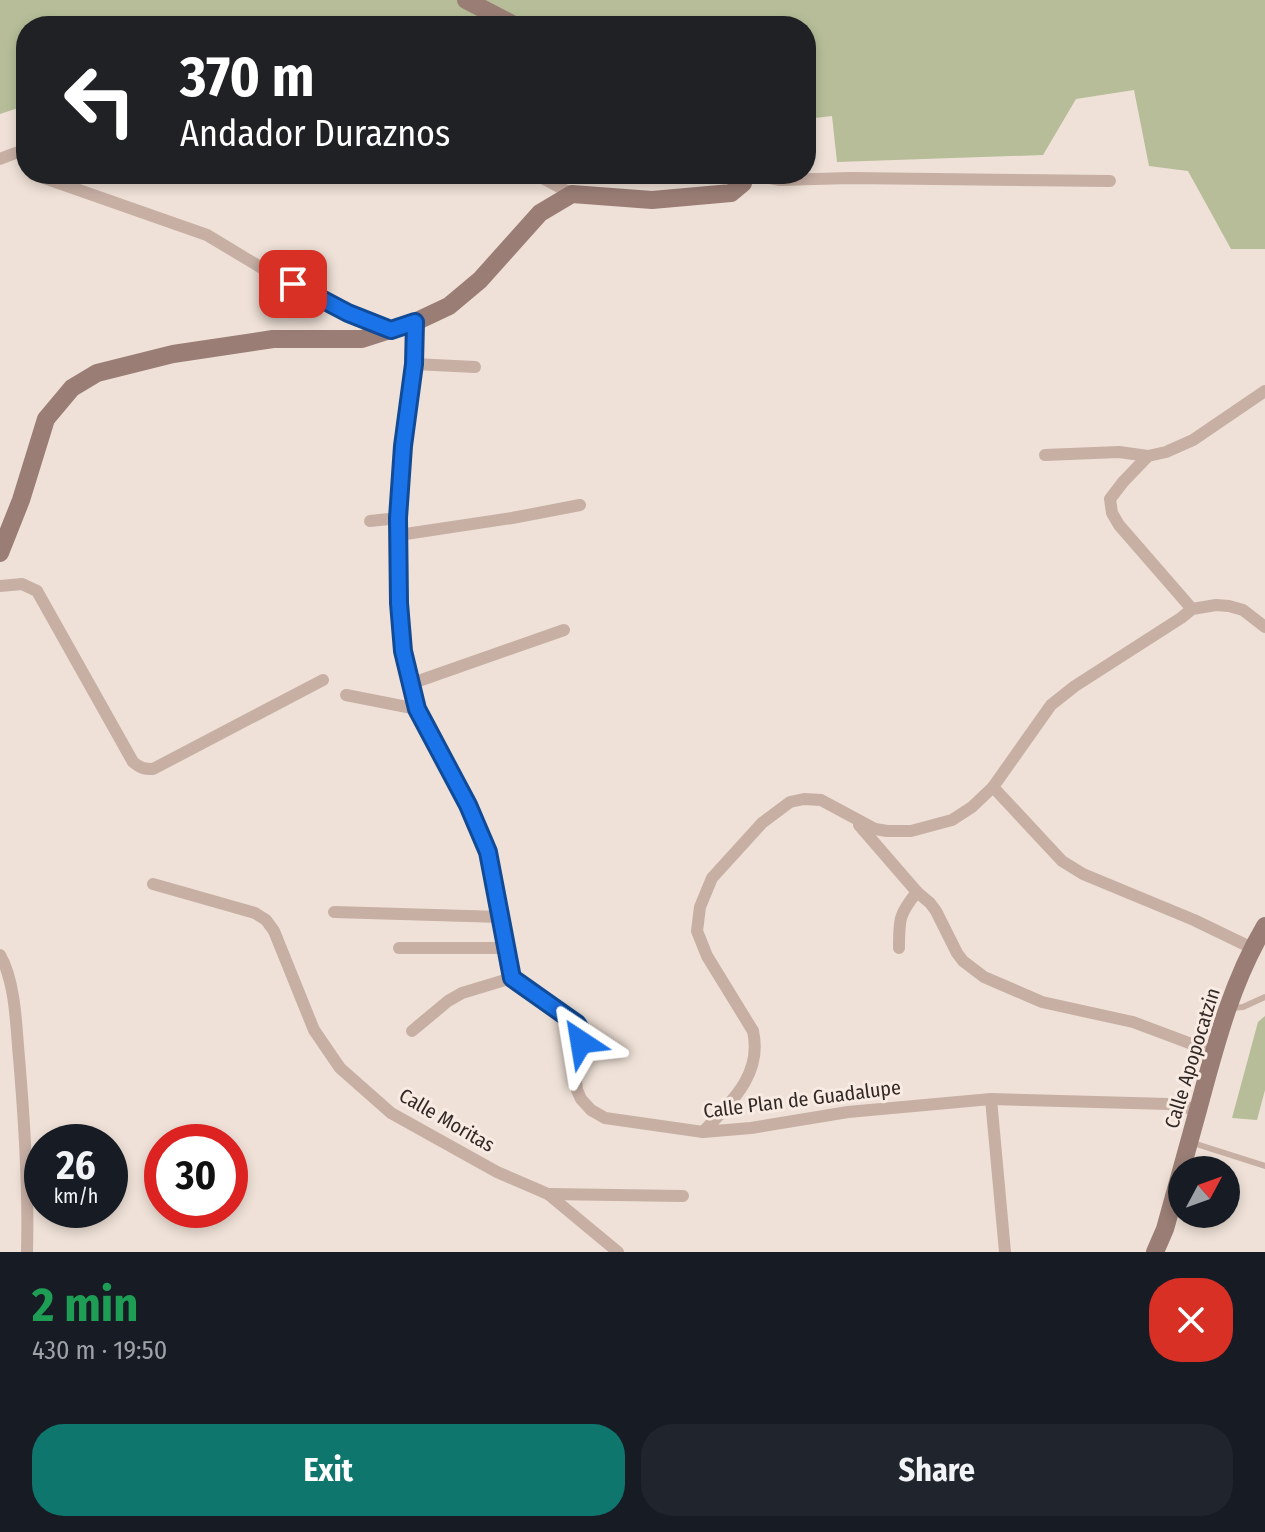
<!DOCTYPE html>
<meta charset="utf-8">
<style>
:root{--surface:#171b24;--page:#20242c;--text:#f1f3f6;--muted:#9ea1a6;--accent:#0f766e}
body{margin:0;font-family:"Fira Sans Condensed",sans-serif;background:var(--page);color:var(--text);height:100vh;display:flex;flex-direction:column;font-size:30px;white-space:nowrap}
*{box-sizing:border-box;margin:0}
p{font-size:26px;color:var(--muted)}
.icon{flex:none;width:44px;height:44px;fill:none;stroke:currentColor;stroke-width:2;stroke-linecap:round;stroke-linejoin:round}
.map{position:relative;height:1252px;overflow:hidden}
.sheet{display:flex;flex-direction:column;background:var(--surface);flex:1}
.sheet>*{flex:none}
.banner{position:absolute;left:16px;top:16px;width:800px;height:168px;border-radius:32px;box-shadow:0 4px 12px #0003;background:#202124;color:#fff;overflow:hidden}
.needle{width:52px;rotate:49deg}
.fabs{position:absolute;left:1168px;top:1156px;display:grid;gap:16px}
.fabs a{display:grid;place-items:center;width:72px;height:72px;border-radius:50%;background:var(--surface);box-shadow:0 4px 12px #0003;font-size:40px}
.speed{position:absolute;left:24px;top:1124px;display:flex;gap:16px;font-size:40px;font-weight:700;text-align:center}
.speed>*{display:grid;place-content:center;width:104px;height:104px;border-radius:50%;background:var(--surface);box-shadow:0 4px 12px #0003;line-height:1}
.speed small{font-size:20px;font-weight:400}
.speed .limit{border:12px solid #d22;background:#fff;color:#111}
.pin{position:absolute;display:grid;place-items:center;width:68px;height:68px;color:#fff;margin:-34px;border-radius:16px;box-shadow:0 4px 12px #0006}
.me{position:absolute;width:88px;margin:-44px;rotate:327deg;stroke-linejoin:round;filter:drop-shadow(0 0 6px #0008)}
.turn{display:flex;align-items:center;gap:28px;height:168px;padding:0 32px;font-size:36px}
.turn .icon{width:104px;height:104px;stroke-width:2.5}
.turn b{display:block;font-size:56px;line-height:68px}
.round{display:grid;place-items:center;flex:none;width:84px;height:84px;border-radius:32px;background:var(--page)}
.overview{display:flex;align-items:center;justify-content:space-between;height:136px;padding:0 32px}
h1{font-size:48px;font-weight:700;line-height:60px;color:#1e9e55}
.cta{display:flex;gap:16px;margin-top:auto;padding:16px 32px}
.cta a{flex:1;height:92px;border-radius:32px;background:var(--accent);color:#fff;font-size:32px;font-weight:700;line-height:92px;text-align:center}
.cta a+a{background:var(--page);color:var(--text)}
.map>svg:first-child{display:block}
.green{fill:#b6bd98}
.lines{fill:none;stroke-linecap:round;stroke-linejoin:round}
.lane{stroke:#c7afa4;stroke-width:6}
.street{stroke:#c7afa4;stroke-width:12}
.secondary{stroke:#9a7e76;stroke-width:18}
.route-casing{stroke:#114b97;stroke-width:20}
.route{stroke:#1a73e8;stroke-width:14}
.labels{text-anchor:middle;stroke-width:6;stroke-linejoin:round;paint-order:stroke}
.street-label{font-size:20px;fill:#322825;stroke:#f8ebe3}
</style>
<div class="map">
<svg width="1265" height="1252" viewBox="0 0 1265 1252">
<rect width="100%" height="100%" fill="#efe1d7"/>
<g class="green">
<polygon points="0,0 1265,0 1265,249 1231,249 1188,171 1149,166 1134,90 1076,99 1043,155 837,162 832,116 806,119 806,26 26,26 26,109 18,108 0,114"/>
<polygon points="1265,1016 1265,1090 1257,1120 1232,1118 1258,1022"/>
</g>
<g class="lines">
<g class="lane">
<polyline points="1231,1008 1243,1007 1265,997"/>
<polyline points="1193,1143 1265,1166"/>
</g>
<g class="street">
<polyline points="0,159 26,149"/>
<polyline points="33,174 207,235 270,273 348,313 391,330"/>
<polyline points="535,174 572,194"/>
<polyline points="751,174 780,180 850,178 1110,181"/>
<polyline points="415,322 414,364 403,446 398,518 399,603 403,651 417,709 468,805 488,852 512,978 569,1016 577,1024 582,1032 576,1081 577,1090 581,1099 591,1110 605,1118 703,1132 751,1128 848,1112 991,1099 1168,1104 1198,1110"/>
<polyline points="414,364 475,367"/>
<polyline points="1045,455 1119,452 1148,456 1166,452 1193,440 1265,391"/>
<polyline points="1148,456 1123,482 1110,499 1112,513 1119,525 1192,609"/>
<polyline points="370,521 398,518"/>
<polyline points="399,535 512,518 580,505"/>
<path d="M 0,586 L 22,584 L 37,591 L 133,762 C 140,768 144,769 153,769 L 323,680"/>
<polyline points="410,684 564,630"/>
<polyline points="346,695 417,709"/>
<polyline points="993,787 1062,861 1083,874 1194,920 1252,948"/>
<polyline points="859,825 917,892 930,903 936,911 957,953 963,961 984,977 1042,1002 1133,1022 1213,1052"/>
<polyline points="153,884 255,913 266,920 274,931 314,1030 340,1068 391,1113 497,1172 548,1194 618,1252"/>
<polyline points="334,912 501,917"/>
<polyline points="399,948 505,948"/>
<path d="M 899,948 C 899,919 899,914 917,892"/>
<path d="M 0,955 C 14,979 16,1019 18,1046 C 24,1114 29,1183 27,1252"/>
<polyline points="412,1031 448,1001 462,993 512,978"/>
<polyline points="991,1099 1005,1252"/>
<path d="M 703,1132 C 730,1103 763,1075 753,1031 L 707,956 L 697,931 L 700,907 L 712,878 L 762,823 L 790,802 L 804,799 L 821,800 L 875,829 L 887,831 L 911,831 L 952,820 L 972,807 L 993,787 L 1051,705 L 1075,686 L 1181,618 L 1192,609 L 1216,605 L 1229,606 L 1243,610 L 1265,627"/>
<polyline points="548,1194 683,1196"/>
</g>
<g class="secondary">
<polyline points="466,0 516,26"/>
<polyline points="0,553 21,500 46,419 72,388 97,373 173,354 273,339 362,339 415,322 449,306 480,280 540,213 572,194 652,200 731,193 743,183 745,174"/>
<path d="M 1155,1252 L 1165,1229 C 1176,1189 1187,1150 1198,1110 C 1215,1047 1231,983 1265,926"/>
</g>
</g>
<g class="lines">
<defs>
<polyline id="route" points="293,284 348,313 391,330 415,322 414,364 403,446 398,518 399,603 403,651 417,709 468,805 488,852 512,978 577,1024 582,1032 581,1042"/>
</defs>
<use href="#route" class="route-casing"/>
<use href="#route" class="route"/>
</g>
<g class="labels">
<g class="street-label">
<text transform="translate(1192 1058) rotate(-73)" y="7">Calle Apopocatzin</text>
<text transform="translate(802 1099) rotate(-7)" y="7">Calle Plan de Guadalupe</text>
<text transform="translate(447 1120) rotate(30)" y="7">Calle Moritas</text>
</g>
</g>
</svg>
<div class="fabs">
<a><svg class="needle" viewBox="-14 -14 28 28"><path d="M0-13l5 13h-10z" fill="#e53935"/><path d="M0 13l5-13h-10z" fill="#9ea1a6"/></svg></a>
</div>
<div class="speed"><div>26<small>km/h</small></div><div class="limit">30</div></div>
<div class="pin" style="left:293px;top:284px;background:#d93025"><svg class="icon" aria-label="arrive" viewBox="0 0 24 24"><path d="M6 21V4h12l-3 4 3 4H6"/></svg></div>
<svg class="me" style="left:581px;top:1042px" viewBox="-20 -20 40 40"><path d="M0-17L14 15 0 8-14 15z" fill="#1a73e8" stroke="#fff" stroke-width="4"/></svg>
<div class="banner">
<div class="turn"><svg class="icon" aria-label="left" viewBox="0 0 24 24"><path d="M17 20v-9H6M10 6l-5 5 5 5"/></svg><div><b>370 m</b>Andador Duraznos</div></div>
</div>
</div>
<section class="sheet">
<div class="overview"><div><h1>2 min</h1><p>430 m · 19:50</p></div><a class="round" style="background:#d93025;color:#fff"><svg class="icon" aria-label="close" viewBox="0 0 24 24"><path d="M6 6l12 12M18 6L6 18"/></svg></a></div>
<div class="cta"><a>Exit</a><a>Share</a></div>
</section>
